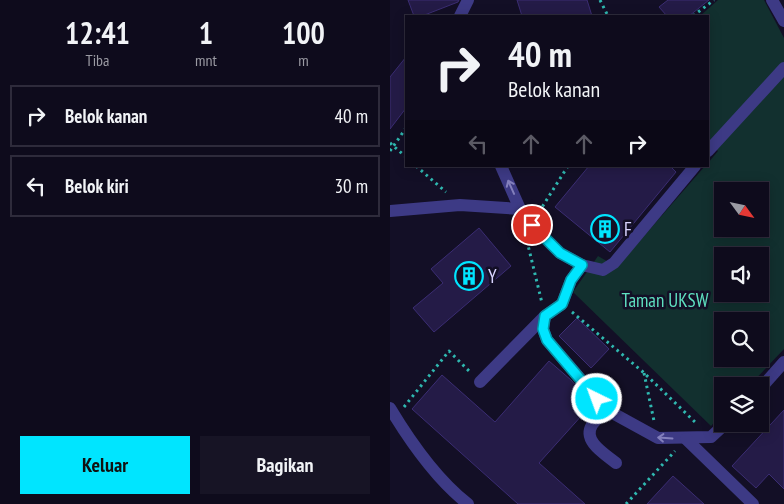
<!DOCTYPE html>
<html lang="id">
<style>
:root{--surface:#0e0b1c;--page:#171425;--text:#f1f3f6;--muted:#9b9ba3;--line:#2e2b3b;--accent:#00e5ff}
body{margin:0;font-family:"PT Sans Narrow",sans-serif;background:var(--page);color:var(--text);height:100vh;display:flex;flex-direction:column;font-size:19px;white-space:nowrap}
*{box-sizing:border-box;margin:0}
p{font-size:16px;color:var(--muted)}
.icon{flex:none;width:28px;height:28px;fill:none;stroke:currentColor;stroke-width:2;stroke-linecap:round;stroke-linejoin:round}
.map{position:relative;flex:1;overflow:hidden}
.panel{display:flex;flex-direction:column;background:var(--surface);width:390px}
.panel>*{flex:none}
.guide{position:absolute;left:15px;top:15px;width:304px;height:152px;border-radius:0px;box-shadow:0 2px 12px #0003,0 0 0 1px var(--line);background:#0e0b1c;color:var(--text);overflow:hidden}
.needle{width:32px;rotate:123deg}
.buttons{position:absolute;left:324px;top:182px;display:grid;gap:10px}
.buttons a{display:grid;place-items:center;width:55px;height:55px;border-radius:0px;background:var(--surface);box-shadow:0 2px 12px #0003,0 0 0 1px var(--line);font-size:25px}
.pin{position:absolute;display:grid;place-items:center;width:42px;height:42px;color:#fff;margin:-21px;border:2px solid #fff;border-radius:50%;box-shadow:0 1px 5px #0007}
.me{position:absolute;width:55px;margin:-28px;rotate:318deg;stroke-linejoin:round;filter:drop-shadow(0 0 4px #0008)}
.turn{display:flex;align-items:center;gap:18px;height:105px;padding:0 20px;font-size:22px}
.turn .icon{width:65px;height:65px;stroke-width:2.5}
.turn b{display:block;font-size:35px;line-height:42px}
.lanes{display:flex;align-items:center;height:48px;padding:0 20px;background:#0003;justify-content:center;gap:25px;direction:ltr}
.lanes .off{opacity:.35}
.eta{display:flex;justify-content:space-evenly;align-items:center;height:85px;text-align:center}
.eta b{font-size:30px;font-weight:800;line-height:35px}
.action{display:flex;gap:10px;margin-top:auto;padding:10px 20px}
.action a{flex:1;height:58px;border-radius:0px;background:var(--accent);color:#111;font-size:20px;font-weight:800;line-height:58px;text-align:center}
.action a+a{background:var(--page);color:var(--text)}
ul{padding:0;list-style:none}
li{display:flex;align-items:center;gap:15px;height:62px;margin:0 10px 8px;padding:0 10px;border:2px solid var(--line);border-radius:0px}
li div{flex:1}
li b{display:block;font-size:19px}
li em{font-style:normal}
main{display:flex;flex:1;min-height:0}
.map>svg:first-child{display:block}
.green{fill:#12302f;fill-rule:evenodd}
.building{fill:#241b47;stroke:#3b2d73}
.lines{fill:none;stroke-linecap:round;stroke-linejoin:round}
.path{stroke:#2fb8b0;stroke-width:3;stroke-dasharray:2.5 4;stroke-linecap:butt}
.minor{stroke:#3d3a85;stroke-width:12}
.oneway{stroke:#837fbc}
.route-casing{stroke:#0095a6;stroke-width:12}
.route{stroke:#00e5ff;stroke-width:9}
.labels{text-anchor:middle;stroke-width:5;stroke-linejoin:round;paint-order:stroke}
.poi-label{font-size:19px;fill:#d9d4ff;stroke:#130f26;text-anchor:start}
.park-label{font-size:19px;fill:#5fe0c0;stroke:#130f26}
</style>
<main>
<section class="panel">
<div class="eta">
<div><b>12:41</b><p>Tiba</p></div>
<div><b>1</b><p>mnt</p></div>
<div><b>100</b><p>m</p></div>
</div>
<ul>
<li><svg class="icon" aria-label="right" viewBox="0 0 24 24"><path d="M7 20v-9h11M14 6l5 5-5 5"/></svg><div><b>Belok kanan</b></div><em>40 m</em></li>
<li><svg class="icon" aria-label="left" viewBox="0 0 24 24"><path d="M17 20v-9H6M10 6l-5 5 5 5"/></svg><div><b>Belok kiri</b></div><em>30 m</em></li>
</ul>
<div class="action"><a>Keluar</a><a>Bagikan</a></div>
</section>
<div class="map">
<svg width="394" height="504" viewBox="0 0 394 504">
<rect width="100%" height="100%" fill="#130f26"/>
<path class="green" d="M 328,0 L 374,0 L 394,38 L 394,349 L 359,386 L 332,386 L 332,414 L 321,426 L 183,292 L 208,256 L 227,267 L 315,166 L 318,166 L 318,163 L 328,151 L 318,143 L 318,16 L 310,16 ZM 332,191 L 370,191 L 370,229 L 332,229 ZM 332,256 L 370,256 L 370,294 L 332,294 ZM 332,321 L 370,321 L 370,359 L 332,359 Z"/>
<g class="building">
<polygon points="18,0 69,0 68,2 32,16 24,16"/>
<polygon points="127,0 197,0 202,16 132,16"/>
<polygon points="278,0 319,0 299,16 277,16 269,7"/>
<polygon points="16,57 16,108 0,129 0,77"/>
<polygon points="199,166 280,166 286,172 220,252 165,207"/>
<polygon points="89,228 121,266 44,332 23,308 53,283 41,269"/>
<polygon points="187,318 219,349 201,368 169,336"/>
<polygon points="159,361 181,380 202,404 149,463 195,504 128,504 22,409 52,375 105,422"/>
<polygon points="394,410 394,489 379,474 366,488 342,466"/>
<polygon points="283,476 314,504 257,504"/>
</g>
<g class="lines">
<g class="path">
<polyline points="210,0 218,16"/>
<polyline points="303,16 324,0"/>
<polyline points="0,143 16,157"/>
<polyline points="0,151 16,128"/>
<polyline points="26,166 56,192"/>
<polyline points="149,212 178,166"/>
<polyline points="137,241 152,303"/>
<polyline points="182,312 253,372 306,423"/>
<polyline points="254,373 264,421"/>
<polyline points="14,407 59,351 81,373"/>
<polyline points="236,504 285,451"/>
</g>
<g class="minor">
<polyline points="382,0 394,21"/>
<polyline points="70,16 78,0"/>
<polyline points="318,151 394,68"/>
<polyline points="111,166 130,209 142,225 170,253 192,265 181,280 172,304 155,316 153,329 157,340 217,410 268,438 321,437 335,424"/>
<polyline points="0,211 70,205 130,209"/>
<polyline points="192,265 213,270 224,263 305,166"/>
<polyline points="90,382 155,316"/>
<polyline points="370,389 394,362"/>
<path d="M 0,408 C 21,443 46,479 78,504"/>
<path d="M 217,410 C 213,414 206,419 202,425 C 192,441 215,454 226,463"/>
<polyline points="296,439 363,504"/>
</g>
</g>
<defs><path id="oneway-shaft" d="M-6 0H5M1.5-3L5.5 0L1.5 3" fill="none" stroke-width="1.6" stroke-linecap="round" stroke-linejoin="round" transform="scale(1.25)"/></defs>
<g class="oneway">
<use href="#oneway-shaft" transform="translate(121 187) rotate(-114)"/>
<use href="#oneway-shaft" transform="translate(275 438) rotate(-176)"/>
</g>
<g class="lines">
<defs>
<polyline id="route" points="142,225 170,253 192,265 181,280 172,304 155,316 153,329 157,340 207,399"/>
</defs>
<use href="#route" class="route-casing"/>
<use href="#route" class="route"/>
</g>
<defs>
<symbol id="building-ring" viewBox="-11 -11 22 22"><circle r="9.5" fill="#130f26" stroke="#00e5ff" stroke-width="1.5"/><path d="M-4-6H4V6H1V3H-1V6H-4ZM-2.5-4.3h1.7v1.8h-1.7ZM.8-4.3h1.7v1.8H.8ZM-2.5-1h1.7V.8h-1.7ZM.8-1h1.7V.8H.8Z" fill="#00e5ff"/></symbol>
</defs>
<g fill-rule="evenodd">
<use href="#building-ring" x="199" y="213" width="32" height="32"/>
<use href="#building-ring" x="63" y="260" width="32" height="32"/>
</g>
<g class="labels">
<g class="poi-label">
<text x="234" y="236">F</text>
<text x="98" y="283">Y</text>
</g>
<g class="park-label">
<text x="275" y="307">Taman UKSW</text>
</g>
</g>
</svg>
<div class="buttons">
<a><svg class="needle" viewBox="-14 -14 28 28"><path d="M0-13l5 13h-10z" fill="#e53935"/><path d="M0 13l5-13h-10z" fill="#9b9ba3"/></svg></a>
<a><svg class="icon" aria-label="sound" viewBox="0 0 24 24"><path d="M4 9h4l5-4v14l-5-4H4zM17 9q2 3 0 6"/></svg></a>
<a><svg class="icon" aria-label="search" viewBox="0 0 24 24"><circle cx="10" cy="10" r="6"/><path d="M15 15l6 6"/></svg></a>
<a><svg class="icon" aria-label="layers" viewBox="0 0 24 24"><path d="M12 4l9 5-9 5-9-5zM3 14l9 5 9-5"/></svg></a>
</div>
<div class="pin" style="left:142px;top:225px;background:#d93025"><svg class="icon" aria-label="arrive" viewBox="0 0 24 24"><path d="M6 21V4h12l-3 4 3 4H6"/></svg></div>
<svg class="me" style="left:207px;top:399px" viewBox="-20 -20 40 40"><circle r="17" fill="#00e5ff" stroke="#fff" stroke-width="3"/><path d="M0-11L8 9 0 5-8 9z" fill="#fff"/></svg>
<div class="guide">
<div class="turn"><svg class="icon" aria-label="right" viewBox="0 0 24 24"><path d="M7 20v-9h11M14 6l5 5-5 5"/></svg><div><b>40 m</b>Belok kanan</div></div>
<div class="lanes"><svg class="icon off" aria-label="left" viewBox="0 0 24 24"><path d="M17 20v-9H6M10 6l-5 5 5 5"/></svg><svg class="icon off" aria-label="ahead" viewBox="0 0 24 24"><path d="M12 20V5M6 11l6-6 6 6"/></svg><svg class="icon off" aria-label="ahead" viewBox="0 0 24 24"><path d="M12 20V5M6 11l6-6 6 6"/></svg><svg class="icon" aria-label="right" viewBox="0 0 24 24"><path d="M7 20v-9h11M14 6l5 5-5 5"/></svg></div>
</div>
</div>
</main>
